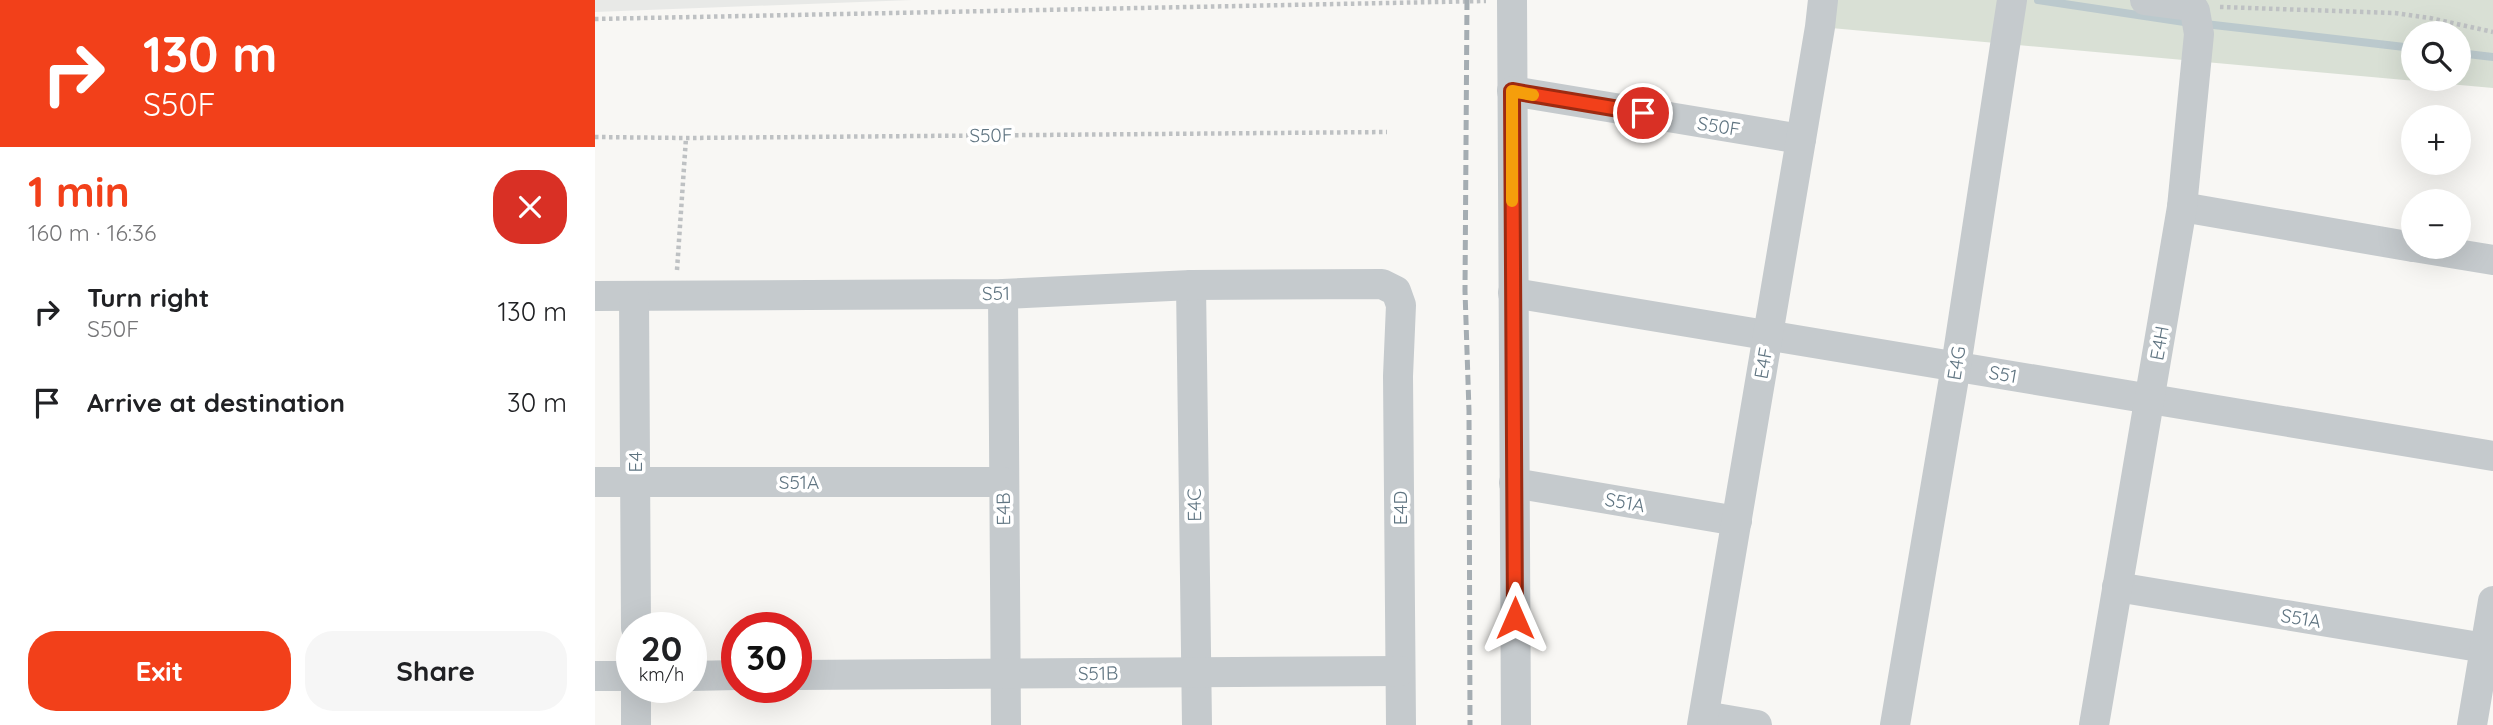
<!DOCTYPE html>
<meta charset="utf-8">
<style>
:root{--surface:#fff;--page:#f6f6f6;--text:#202124;--muted:#757577;--accent:#f2401a}
body{margin:0;font-family:Quicksand,sans-serif;background:var(--page);color:var(--text);height:100vh;display:flex;flex-direction:column;font-size:26px;white-space:nowrap}
*{box-sizing:border-box;margin:0}
p{font-size:23px;color:var(--muted)}
.icon{flex:none;width:38px;height:38px;fill:none;stroke:currentColor;stroke-width:2;stroke-linecap:round;stroke-linejoin:round}
.map{position:relative;flex:1;overflow:hidden}
.details{display:flex;flex-direction:column;background:var(--surface);width:595px}
.details>*{flex:none}
.guide{background:#f2401a;color:#fff;overflow:hidden}
.tools{position:absolute;left:1806px;top:21px;display:grid;gap:14px}
.tools a{display:grid;place-items:center;width:70px;height:70px;border-radius:50%;background:var(--surface);box-shadow:0 7px 28px #0002;font-size:35px}
.speed{position:absolute;left:21px;top:612px;display:flex;gap:14px;font-size:35px;font-weight:700;text-align:center}
.speed>*{display:grid;place-content:center;width:91px;height:91px;border-radius:50%;background:var(--surface);box-shadow:0 7px 28px #0002;line-height:1}
.speed small{font-size:18px;font-weight:400}
.speed .limit{border:10px solid #d22;background:#fff;color:#111}
.pin{position:absolute;display:grid;place-items:center;width:60px;height:60px;color:#fff;margin:-30px;border:4px solid #fff;border-radius:50%;box-shadow:0 2px 7px #0007}
.me{position:absolute;width:77px;margin:-38px;rotate:0deg;stroke-linejoin:round;filter:drop-shadow(0 0 5px #0008)}
.turn{display:flex;align-items:center;gap:24px;height:147px;padding:0 28px;font-size:32px}
.turn .icon{width:91px;height:91px;stroke-width:2.5}
.turn b{display:block;font-size:49px;line-height:60px}
.round{display:grid;place-items:center;flex:none;width:74px;height:74px;border-radius:28px;background:var(--page)}
.overview{display:flex;align-items:center;justify-content:space-between;height:119px;padding:0 28px}
h1{font-size:42px;font-weight:800;line-height:52px;color:var(--accent)}
.cta{display:flex;gap:14px;margin-top:auto;padding:14px 28px}
.cta a{flex:1;height:80px;border-radius:28px;background:var(--accent);color:#fff;font-size:28px;font-weight:800;line-height:80px;text-align:center}
.cta a+a{background:var(--page);color:var(--text)}
ul{padding:0;list-style:none}
li{display:flex;align-items:center;gap:21px;height:91px;padding:0 28px}
li div{flex:1}
li b{display:block;font-size:26px}
li em{font-style:normal}
main{display:flex;flex:1;min-height:0}
.map>svg:first-child{display:block}
.built{fill:#e8e9e7}
.green{fill:#d9e0d5;fill-rule:evenodd}
.lines{fill:none;stroke-linecap:round;stroke-linejoin:round}
.stream{stroke:#bbc9cd;stroke-width:8}
.path{stroke:#bec1c3;stroke-width:4.5;stroke-dasharray:3.5 3.5;stroke-linecap:butt}
.minor{stroke:#c5cacd;stroke-width:30}
.rail{stroke:#a5adb2;stroke-width:5;stroke-dasharray:10 5;stroke-linecap:butt}
.route-casing{stroke:#9d2a11;stroke-width:18}
.route{stroke:#f2401a;stroke-width:12}
.slow{stroke:#f59e0b;stroke-width:12}
.labels{text-anchor:middle;stroke-width:7;stroke-linejoin:round;paint-order:stroke}
.street-label{font-size:19px;fill:#607582;stroke:#fff}
</style>
<main>
<section class="details">
<div class="guide">
<div class="turn"><svg class="icon" aria-label="right" viewBox="0 0 24 24"><path d="M7 20v-9h11M14 6l5 5-5 5"/></svg><div><b>130 m</b>S50F</div></div>
</div>
<div class="overview"><div><h1>1 min</h1><p>160 m · 16:36</p></div><a class="round" style="background:#d93025;color:#fff"><svg class="icon" aria-label="close" viewBox="0 0 24 24"><path d="M6 6l12 12M18 6L6 18"/></svg></a></div>
<ul>
<li><svg class="icon" aria-label="right" viewBox="0 0 24 24"><path d="M7 20v-9h11M14 6l5 5-5 5"/></svg><div><b>Turn right</b><p>S50F</p></div><em>130 m</em></li>
<li><svg class="icon" aria-label="arrive" viewBox="0 0 24 24"><path d="M6 21V4h12l-3 4 3 4H6"/></svg><div><b>Arrive at destination</b></div><em>30 m</em></li>
</ul>
<div class="cta"><a>Exit</a><a>Share</a></div>
</section>
<div class="map">
<svg width="1898" height="725" viewBox="0 0 1898 725">
<rect width="100%" height="100%" fill="#f8f7f4"/>
<polygon class="built" points="0,0 317,0 0,12"/>
<path class="green" d="M 1225,0 L 1898,0 L 1898,88 L 1225,27 ZM 1818,33 L 1864,33 L 1864,79 L 1818,79 Z"/>
<g class="lines">
<g class="stream">
<polyline points="1443,0 1596,23"/>
<polyline points="1610,24 1818,48"/>
<polyline points="1864,53 1898,57"/>
</g>
<g class="path">
<polyline points="1625,7 1800,13 1835,18 1898,32"/>
<polyline points="0,19 891,1"/>
<polyline points="0,137 91,138 792,132"/>
<polyline points="82,270 91,138"/>
</g>
<g class="minor">
<polyline points="917,0 921,725"/>
<polyline points="917,91 1206,139"/>
<polyline points="1587,207 1818,247"/>
<polyline points="1819,247 1898,260"/>
<polyline points="596,285 602,725"/>
<polyline points="918,293 1898,456"/>
<polyline points="408,294 411,725"/>
<polyline points="0,296 408,294 596,285 787,284 801,291 806,305 803,376 806,725"/>
<polyline points="39,296 41,628"/>
<polyline points="0,482 408,482"/>
<polyline points="919,483 1142,521"/>
<polyline points="1522,587 1890,648"/>
<polyline points="201,675 805,671"/>
<polyline points="0,676 37,676"/>
<polyline points="96,676 142,675"/>
<polyline points="41,688 41,725"/>
<polyline points="1109,716 1162,725"/>
<polyline points="1107,725 1225,27 1228,0"/>
<polyline points="1300,725 1361,366 1417,0"/>
<polyline points="1499,725 1587,207 1604,34 1600,11 1597,6 1550,0"/>
<polyline points="1877,725 1898,601"/>
</g>
<polyline class="rail" points="872,0 870,291 874,411 875,725"/>
</g>
<g class="lines">
<defs>
<polyline id="route" points="920,618 917,91 1048,113"/>
</defs>
<use href="#route" class="route-casing"/>
<use href="#route" class="route"/>
<polyline class="slow" points="917,201 917,91 938,95"/>
</g>
<g class="labels">
<g class="street-label">
<text transform="translate(1124 126) rotate(9)" y="7">S50F</text>
<text transform="translate(396 135) rotate(-1)" y="7">S50F</text>
<text transform="translate(401 293) rotate(-1)" y="7">S51</text>
<text transform="translate(1564 343) rotate(-80)" y="7">E4H</text>
<text transform="translate(1168 363) rotate(-80)" y="7">E4F</text>
<text transform="translate(1361 363) rotate(-81)" y="7">E4G</text>
<text transform="translate(1408 374) rotate(10)" y="7">S51</text>
<text transform="translate(40 462) rotate(-90)" y="7">E4</text>
<text x="204" y="489">S51A</text>
<text transform="translate(1030 502) rotate(10)" y="7">S51A</text>
<text transform="translate(599 505) rotate(-91)" y="7">E4C</text>
<text transform="translate(805 508) rotate(-90)" y="7">E4D</text>
<text transform="translate(408 509) rotate(-91)" y="7">E4B</text>
<text transform="translate(1706 618) rotate(9)" y="7">S51A</text>
<text transform="translate(503 673) rotate(-1)" y="7">S51B</text>
</g>
</g>
</svg>
<div class="tools">
<a><svg class="icon" aria-label="search" viewBox="0 0 24 24"><circle cx="10" cy="10" r="6"/><path d="M15 15l6 6"/></svg></a>
<a>+</a>
<a>−</a>
</div>
<div class="speed"><div>20<small>km/h</small></div><div class="limit">30</div></div>
<div class="pin" style="left:1048px;top:113px;background:#d93025"><svg class="icon" aria-label="arrive" viewBox="0 0 24 24"><path d="M6 21V4h12l-3 4 3 4H6"/></svg></div>
<svg class="me" style="left:920px;top:618px" viewBox="-20 -20 40 40"><path d="M0-17L14 15 0 8-14 15z" fill="#f2401a" stroke="#fff" stroke-width="4"/></svg>
</div>
</main>
